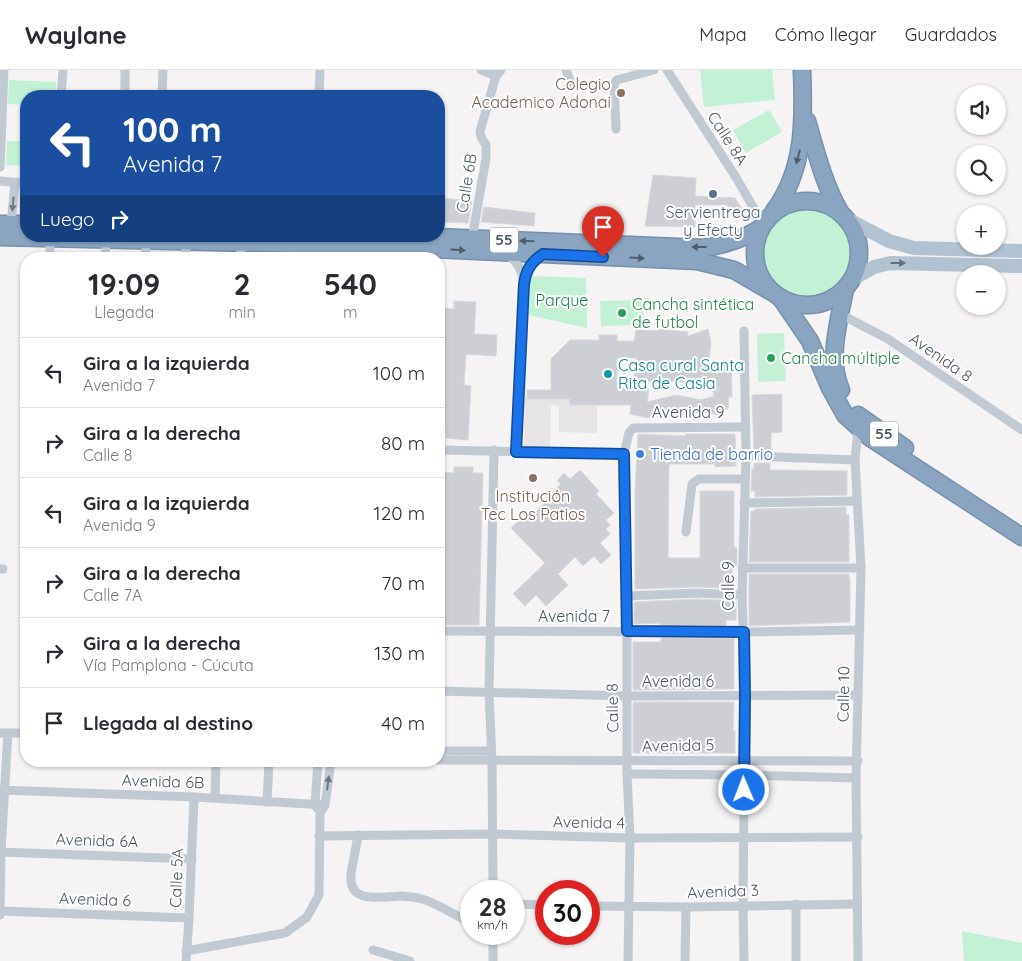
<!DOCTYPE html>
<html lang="es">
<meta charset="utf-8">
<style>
:root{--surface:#fff;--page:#f2f2f3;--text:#2b2b33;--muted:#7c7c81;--line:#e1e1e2}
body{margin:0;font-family:Quicksand,sans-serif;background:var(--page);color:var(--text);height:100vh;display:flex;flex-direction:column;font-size:19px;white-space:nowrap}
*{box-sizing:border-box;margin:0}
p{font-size:16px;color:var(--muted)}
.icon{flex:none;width:28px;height:28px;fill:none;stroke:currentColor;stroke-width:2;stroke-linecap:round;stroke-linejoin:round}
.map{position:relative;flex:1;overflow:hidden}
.sheet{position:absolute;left:20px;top:182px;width:425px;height:515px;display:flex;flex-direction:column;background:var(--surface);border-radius:20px;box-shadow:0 1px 4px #0004}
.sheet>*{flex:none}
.banner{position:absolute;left:20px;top:20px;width:425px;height:152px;border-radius:20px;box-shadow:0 1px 4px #0004;background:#1a4fa0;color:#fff;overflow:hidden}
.fabs{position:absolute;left:956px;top:15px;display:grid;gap:10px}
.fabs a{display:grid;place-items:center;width:50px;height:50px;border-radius:50%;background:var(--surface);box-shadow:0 1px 4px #0004;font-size:25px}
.speed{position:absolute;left:460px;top:810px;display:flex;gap:10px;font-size:25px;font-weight:700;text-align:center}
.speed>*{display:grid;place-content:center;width:65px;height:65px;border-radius:50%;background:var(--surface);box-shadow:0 1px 4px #0004;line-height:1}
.speed small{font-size:12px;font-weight:400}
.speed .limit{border:8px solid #d22;background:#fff;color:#111}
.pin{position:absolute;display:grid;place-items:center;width:42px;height:42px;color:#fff;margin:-51px -21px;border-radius:50% 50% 50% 0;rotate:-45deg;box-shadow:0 0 5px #0007}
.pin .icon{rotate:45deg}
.me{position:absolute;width:55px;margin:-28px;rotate:359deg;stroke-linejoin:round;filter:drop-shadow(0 0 4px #0008)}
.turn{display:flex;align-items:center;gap:18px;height:105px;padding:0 20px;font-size:22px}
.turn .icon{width:65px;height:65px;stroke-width:2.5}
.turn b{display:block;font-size:35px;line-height:42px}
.then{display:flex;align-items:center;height:48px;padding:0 20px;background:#0003;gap:10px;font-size:19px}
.eta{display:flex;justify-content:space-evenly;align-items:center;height:85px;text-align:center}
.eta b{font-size:30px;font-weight:700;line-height:35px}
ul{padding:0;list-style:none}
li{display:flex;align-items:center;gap:15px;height:70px;padding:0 20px;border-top:1px solid var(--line)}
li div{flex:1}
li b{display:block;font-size:19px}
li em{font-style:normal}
header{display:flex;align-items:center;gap:30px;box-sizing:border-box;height:70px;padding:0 25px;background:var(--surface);border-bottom:1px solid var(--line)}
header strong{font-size:24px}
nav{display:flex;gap:28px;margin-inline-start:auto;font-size:18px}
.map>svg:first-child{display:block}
.education{fill:#e6e4e5}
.green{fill:#c3f1d5}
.building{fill:#cdcfd5;stroke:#d7d9de;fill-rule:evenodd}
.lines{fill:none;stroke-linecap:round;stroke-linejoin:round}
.highway-casing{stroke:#7690ad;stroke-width:19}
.street{stroke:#c1cad2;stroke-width:9}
.primary{stroke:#b3c2d1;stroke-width:14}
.highway{stroke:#8ba5c1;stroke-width:16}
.oneway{fill:#505e6b}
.oneway2{fill:#6e7983}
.oneway3{fill:#64717d}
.route-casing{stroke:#114b97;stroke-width:12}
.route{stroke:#1a73e8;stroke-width:9}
.education-dot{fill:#8d6e63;stroke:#fff;stroke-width:2}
.service-dot{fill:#5c6f8a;stroke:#fff;stroke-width:2}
.leisure-dot{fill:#2e9e5b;stroke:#fff;stroke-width:2}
.culture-dot{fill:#0f9aa8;stroke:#fff;stroke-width:2}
.shop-dot{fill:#3f7fe0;stroke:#fff;stroke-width:2}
.labels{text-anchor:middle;stroke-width:4;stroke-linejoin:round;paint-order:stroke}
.shield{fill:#fff;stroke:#808990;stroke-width:1}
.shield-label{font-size:15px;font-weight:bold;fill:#4a5661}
.education-label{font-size:16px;fill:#785e54;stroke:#fff;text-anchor:end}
.street-label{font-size:16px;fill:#4a5661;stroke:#fff}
.service-label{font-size:16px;fill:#4e5e75;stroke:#fff}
.park-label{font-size:16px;fill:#17864f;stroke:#fff}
.leisure-label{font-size:16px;fill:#27864d;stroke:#fff;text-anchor:start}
.culture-label{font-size:16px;fill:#0d838f;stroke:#fff;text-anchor:start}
.shop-label{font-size:16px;fill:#366cbe;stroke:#fff;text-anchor:start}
</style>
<header>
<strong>Waylane</strong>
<nav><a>Mapa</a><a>Cómo llegar</a><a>Guardados</a></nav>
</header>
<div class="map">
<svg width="1022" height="891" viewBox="0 0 1022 891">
<rect width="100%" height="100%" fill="#f5f3f3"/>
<polygon class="education" points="525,327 570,328 570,335 597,335 597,363 559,362 559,336 551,335 550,378 524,378"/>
<g class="green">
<polygon points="700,0 772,0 775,30 704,37"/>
<polygon points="9,10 56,12 55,26 26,26 26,35 8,34"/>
<polygon points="769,40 782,62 746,83 733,60"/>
<polygon points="7,71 26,71 26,96 6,95"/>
<circle cx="807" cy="184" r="44"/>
<polygon points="530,206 586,208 587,258 529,245"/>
<polygon points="643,230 643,255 601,256 600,231"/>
<polygon points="784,263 786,311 758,312 757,264"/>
<polygon points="962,861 1022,873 1022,891 964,891"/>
</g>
<g class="building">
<polygon points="653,105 696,108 695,126 735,128 742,139 728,139 728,135 695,135 695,157 645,156"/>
<polygon points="439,128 472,131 468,153 443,152 443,148 439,149"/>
<polygon points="484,137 535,143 534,156 481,152"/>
<polygon points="454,231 476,232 474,264 497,265 496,286 466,284 464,315 471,316 468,370 445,368 446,359 439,359 439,238 454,239"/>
<path d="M 666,258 L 667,260 L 688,262 L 688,266 L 708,259 L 711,273 L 709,292 L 731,293 L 732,327 L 729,326 L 728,339 L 717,340 L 718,345 L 699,341 L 698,344 L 685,339 L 648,348 L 630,344 L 631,335 L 570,335 L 570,329 L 527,329 L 527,320 L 551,320 L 551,289 L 570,270 L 599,270 L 599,265 L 617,265 L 617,271 L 634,271 L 636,259 L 654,261 ZM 617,288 L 637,288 L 633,311 L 690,312 L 689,308 L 705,311 L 714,311 L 714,316 L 712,316 L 714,326 L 701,330 L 676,325 L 647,332 L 649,319 L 633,316 L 632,319 L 617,317 Z"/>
<polygon points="782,324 782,362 771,363 771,381 754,380 752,325"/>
<polygon points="638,364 686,366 686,364 735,364 736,396 715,397 715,394 669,394 668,488 700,488 700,421 734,421 734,477 737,478 737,495 732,496 732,518 697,517 635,519 635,423"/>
<polygon points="754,393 770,393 770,400 847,401 847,425 755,427 755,421 751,421 752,399 754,399"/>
<polygon points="454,397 473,397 473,403 483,403 479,555 439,555 439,474 440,465 439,402 454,403"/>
<polygon points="580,400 599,421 596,424 614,443 606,450 610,455 606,459 610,464 600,473 611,485 601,494 594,486 583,496 575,487 558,504 568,515 546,536 536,525 525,536 513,524 545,493 511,458 523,447 527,450 548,430 546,428 561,414 557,411 564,403 570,409"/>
<polygon points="846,437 846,445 849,445 849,492 749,492 751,441 755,441 755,439"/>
<polygon points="749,504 849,504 849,508 850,508 850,552 749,556"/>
<polygon points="697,529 736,531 736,550 726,550 726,556 661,555 660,553 634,554 634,532"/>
<polygon points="661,568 734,568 734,619 633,620 633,572 661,572"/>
<polygon points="633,632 734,632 733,661 735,661 735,683 633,683"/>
</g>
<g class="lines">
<defs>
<g id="highway">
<path d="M 807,51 C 816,82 824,114 840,142"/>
<circle cx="807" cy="183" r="52"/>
<path d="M 774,141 C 805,99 804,50 802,0"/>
<polyline points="0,154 26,154"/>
<path d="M 411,166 L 704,178 C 725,175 743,169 761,158"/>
<polyline points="0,167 344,175 697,191 734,200 770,221"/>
<polyline points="782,230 810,271 830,318 845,345 869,367 1022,467"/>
<path d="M 841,320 C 827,289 839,251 845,219"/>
<polyline points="858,345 905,378"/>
</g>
</defs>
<use href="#highway" class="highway-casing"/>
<g class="street">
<polyline points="481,0 496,6"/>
<polyline points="566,0 571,13"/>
<polyline points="667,0 737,109 753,137 765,153"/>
<polyline points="61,26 63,0"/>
<polyline points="125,26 125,0"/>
<polyline points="162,26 163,0"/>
<polyline points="319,26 320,0"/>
<polyline points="616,59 614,14 617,10 654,0"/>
<polyline points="0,97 4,0"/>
<polyline points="439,99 440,92"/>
<polyline points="0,111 26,113"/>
<polyline points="11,154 15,113"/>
<polyline points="472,169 486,88 486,75 481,67 480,61 496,6 501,0"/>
<path d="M 506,184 C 518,191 522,201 524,214 L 516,381"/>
<polyline points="50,189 50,168"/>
<polyline points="105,189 106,169"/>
<polyline points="145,189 147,170"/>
<polyline points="186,189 186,171"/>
<polyline points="241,189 241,173"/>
<polyline points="293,189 293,174"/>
<polyline points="344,189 345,166"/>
<polyline points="356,189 357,166"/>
<polyline points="524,211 529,197 541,186"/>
<polyline points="840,244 888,269 1022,360"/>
<polyline points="858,358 855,390 861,498 856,708 858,891"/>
<polyline points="439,380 624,384"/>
<polyline points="746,386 855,390"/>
<polyline points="744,433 857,431"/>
<polyline points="686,462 692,414 699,409 745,409"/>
<polyline points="742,498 861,498"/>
<polyline points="0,499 3,499"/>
<polyline points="627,526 697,523 742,525"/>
<polyline points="439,561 743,562 860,560"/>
<polyline points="439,621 626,626 858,625"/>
<polyline points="0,663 26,663"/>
<polyline points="439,681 491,681"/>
<polyline points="439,690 858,691"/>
<polyline points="627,704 745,705 856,708"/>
<polyline points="0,720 194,727 325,735"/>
<polyline points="215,728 216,691"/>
<polyline points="267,732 269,691"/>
<polyline points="317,738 315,734 318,691"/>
<path d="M 358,765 C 356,778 353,791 351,804 C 348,836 383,826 402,826 C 408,827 415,827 422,829 C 434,832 451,843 464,849 L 471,848"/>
<polyline points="319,766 493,764 630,768 858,767"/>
<polyline points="0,782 192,789"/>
<polyline points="493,821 492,691 489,622 494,380"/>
<polyline points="514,834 546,835"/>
<polyline points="589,836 686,837 857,834"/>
<polyline points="0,841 189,848"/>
<polyline points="0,845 1,781 8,663"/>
<polyline points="493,864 493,891"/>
<polyline points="373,880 410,891"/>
<polyline points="186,881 285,863 307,847 319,825 320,743 325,735 331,691"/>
<polyline points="186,891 189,848 194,727"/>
<polyline points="628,891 630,768 627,704 627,526 624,384 629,363 633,358 746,357"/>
<polyline points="685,891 686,837"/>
<polyline points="744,891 743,835 745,625 742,525 746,386 744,261"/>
<polyline points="796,891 796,834"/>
</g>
<g class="primary">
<polyline points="847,149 889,171 914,178 1022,181"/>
<polyline points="853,209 874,197 890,193 1022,196"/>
</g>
<use href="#highway" class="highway"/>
</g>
<defs><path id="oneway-solid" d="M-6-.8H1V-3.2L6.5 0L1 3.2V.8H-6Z" transform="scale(1.25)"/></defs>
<g class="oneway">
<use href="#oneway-solid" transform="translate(798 87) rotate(105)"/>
<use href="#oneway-solid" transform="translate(527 171) rotate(-178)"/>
<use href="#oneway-solid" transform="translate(699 177) rotate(180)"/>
<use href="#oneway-solid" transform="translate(458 180) rotate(3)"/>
<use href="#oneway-solid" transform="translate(637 188) rotate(3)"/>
</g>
<g class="oneway2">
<use href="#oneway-solid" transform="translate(13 134) rotate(95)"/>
<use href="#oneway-solid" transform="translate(328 713) rotate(-83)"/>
</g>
<use class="oneway3" href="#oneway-solid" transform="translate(898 193)"/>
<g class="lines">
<defs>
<path id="route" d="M 603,187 L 543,184 C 531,192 526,200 524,214 L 516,382 L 624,384 L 627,561 L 744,562 L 745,625 L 744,720"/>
</defs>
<use href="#route" class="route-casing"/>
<use href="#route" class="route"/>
</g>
<g class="education-dot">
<circle cx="621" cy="23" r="5"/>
<circle cx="533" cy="408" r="5"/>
</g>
<circle class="service-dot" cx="713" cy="124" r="5"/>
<g class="leisure-dot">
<circle cx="622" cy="243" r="5"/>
<circle cx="771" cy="288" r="5"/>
</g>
<circle class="culture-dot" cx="608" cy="304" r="5"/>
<circle class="shop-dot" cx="640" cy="384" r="5"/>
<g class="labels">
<g class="shield">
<rect x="490" y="157.5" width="28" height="25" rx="4"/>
<rect x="870" y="351.5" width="28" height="25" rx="4"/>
</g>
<g class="shield-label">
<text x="504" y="175">55</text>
<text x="884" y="369">55</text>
</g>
<g class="education-label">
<text x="611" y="20">Colegio<tspan x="611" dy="18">Academico Adonai</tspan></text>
<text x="533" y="432" text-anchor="middle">Institución<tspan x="533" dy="18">Tec Los Patios</tspan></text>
</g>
<g class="street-label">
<text transform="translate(728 68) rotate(57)" y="6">Calle 8A</text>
<text transform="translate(466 113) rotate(-81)" y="6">Calle 6B</text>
<text transform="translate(941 287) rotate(35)" y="6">Avenida 8</text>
<text x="688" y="348">Avenida 9</text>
<text transform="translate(728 516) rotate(-90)" y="6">Calle 9</text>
<text x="574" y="552">Avenida 7</text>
<text x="678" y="617">Avenida 6</text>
<text transform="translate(843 624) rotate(-89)" y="6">Calle 10</text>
<text transform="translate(612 638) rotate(-91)" y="6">Calle 8</text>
<text transform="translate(678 675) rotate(-1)" y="6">Avenida 5</text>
<text transform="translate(163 711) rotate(2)" y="6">Avenida 6B</text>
<text transform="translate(589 752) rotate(1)" y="6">Avenida 4</text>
<text transform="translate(97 770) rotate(2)" y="6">Avenida 6A</text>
<text transform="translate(176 808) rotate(-88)" y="6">Calle 5A</text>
<text transform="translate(723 821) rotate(-2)" y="6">Avenida 3</text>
<text transform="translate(95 829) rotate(2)" y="6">Avenida 6</text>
</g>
<g class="service-label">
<text x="713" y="148">Servientrega<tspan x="713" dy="18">y Efecty</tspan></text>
</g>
<g class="park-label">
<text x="562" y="236">Parque</text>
</g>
<g class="leisure-label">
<text x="632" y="240">Cancha sintética<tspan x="632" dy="18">de futbol</tspan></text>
<text x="781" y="294">Cancha múltiple</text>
</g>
<g class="culture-label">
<text x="618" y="301">Casa cural Santa<tspan x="618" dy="18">Rita de Casia</tspan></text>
</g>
<g class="shop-label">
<text x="650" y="390">Tienda de barrio</text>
</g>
</g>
</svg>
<div class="fabs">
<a><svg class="icon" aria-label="sound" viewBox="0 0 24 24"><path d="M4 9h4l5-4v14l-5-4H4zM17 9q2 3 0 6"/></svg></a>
<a><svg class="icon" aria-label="search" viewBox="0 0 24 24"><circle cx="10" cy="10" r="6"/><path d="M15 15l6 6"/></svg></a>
<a>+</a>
<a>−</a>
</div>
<div class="speed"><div>28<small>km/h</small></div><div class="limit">30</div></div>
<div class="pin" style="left:603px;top:187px;background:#d93025"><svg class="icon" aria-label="arrive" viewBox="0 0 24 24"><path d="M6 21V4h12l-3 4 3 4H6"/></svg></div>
<svg class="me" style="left:744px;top:720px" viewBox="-20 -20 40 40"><circle r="17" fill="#1a73e8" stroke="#fff" stroke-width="3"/><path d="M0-11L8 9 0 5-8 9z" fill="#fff"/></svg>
<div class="banner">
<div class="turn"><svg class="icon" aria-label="left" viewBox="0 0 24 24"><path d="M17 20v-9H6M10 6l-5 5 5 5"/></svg><div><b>100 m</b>Avenida 7</div></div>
<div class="then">Luego<svg class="icon" aria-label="right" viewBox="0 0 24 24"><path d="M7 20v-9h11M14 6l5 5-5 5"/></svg></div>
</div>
<section class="sheet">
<div class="eta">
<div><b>19:09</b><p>Llegada</p></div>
<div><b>2</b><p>min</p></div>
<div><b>540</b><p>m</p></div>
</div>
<ul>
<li><svg class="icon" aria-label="left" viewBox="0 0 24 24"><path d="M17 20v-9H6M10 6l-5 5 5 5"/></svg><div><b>Gira a la izquierda</b><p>Avenida 7</p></div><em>100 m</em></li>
<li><svg class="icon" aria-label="right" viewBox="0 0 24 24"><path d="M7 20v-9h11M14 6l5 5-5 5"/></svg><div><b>Gira a la derecha</b><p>Calle 8</p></div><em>80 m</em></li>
<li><svg class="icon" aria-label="left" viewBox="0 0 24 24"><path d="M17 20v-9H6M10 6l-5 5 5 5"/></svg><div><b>Gira a la izquierda</b><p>Avenida 9</p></div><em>120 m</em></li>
<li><svg class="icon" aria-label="right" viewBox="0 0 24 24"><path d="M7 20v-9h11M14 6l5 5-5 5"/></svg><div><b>Gira a la derecha</b><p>Calle 7A</p></div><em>70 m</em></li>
<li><svg class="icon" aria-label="right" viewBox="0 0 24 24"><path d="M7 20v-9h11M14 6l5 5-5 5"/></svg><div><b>Gira a la derecha</b><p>Vía Pamplona - Cúcuta</p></div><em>130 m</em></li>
<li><svg class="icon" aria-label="arrive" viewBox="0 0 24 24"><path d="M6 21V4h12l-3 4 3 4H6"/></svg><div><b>Llegada al destino</b></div><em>40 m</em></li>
</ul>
</section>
</div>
